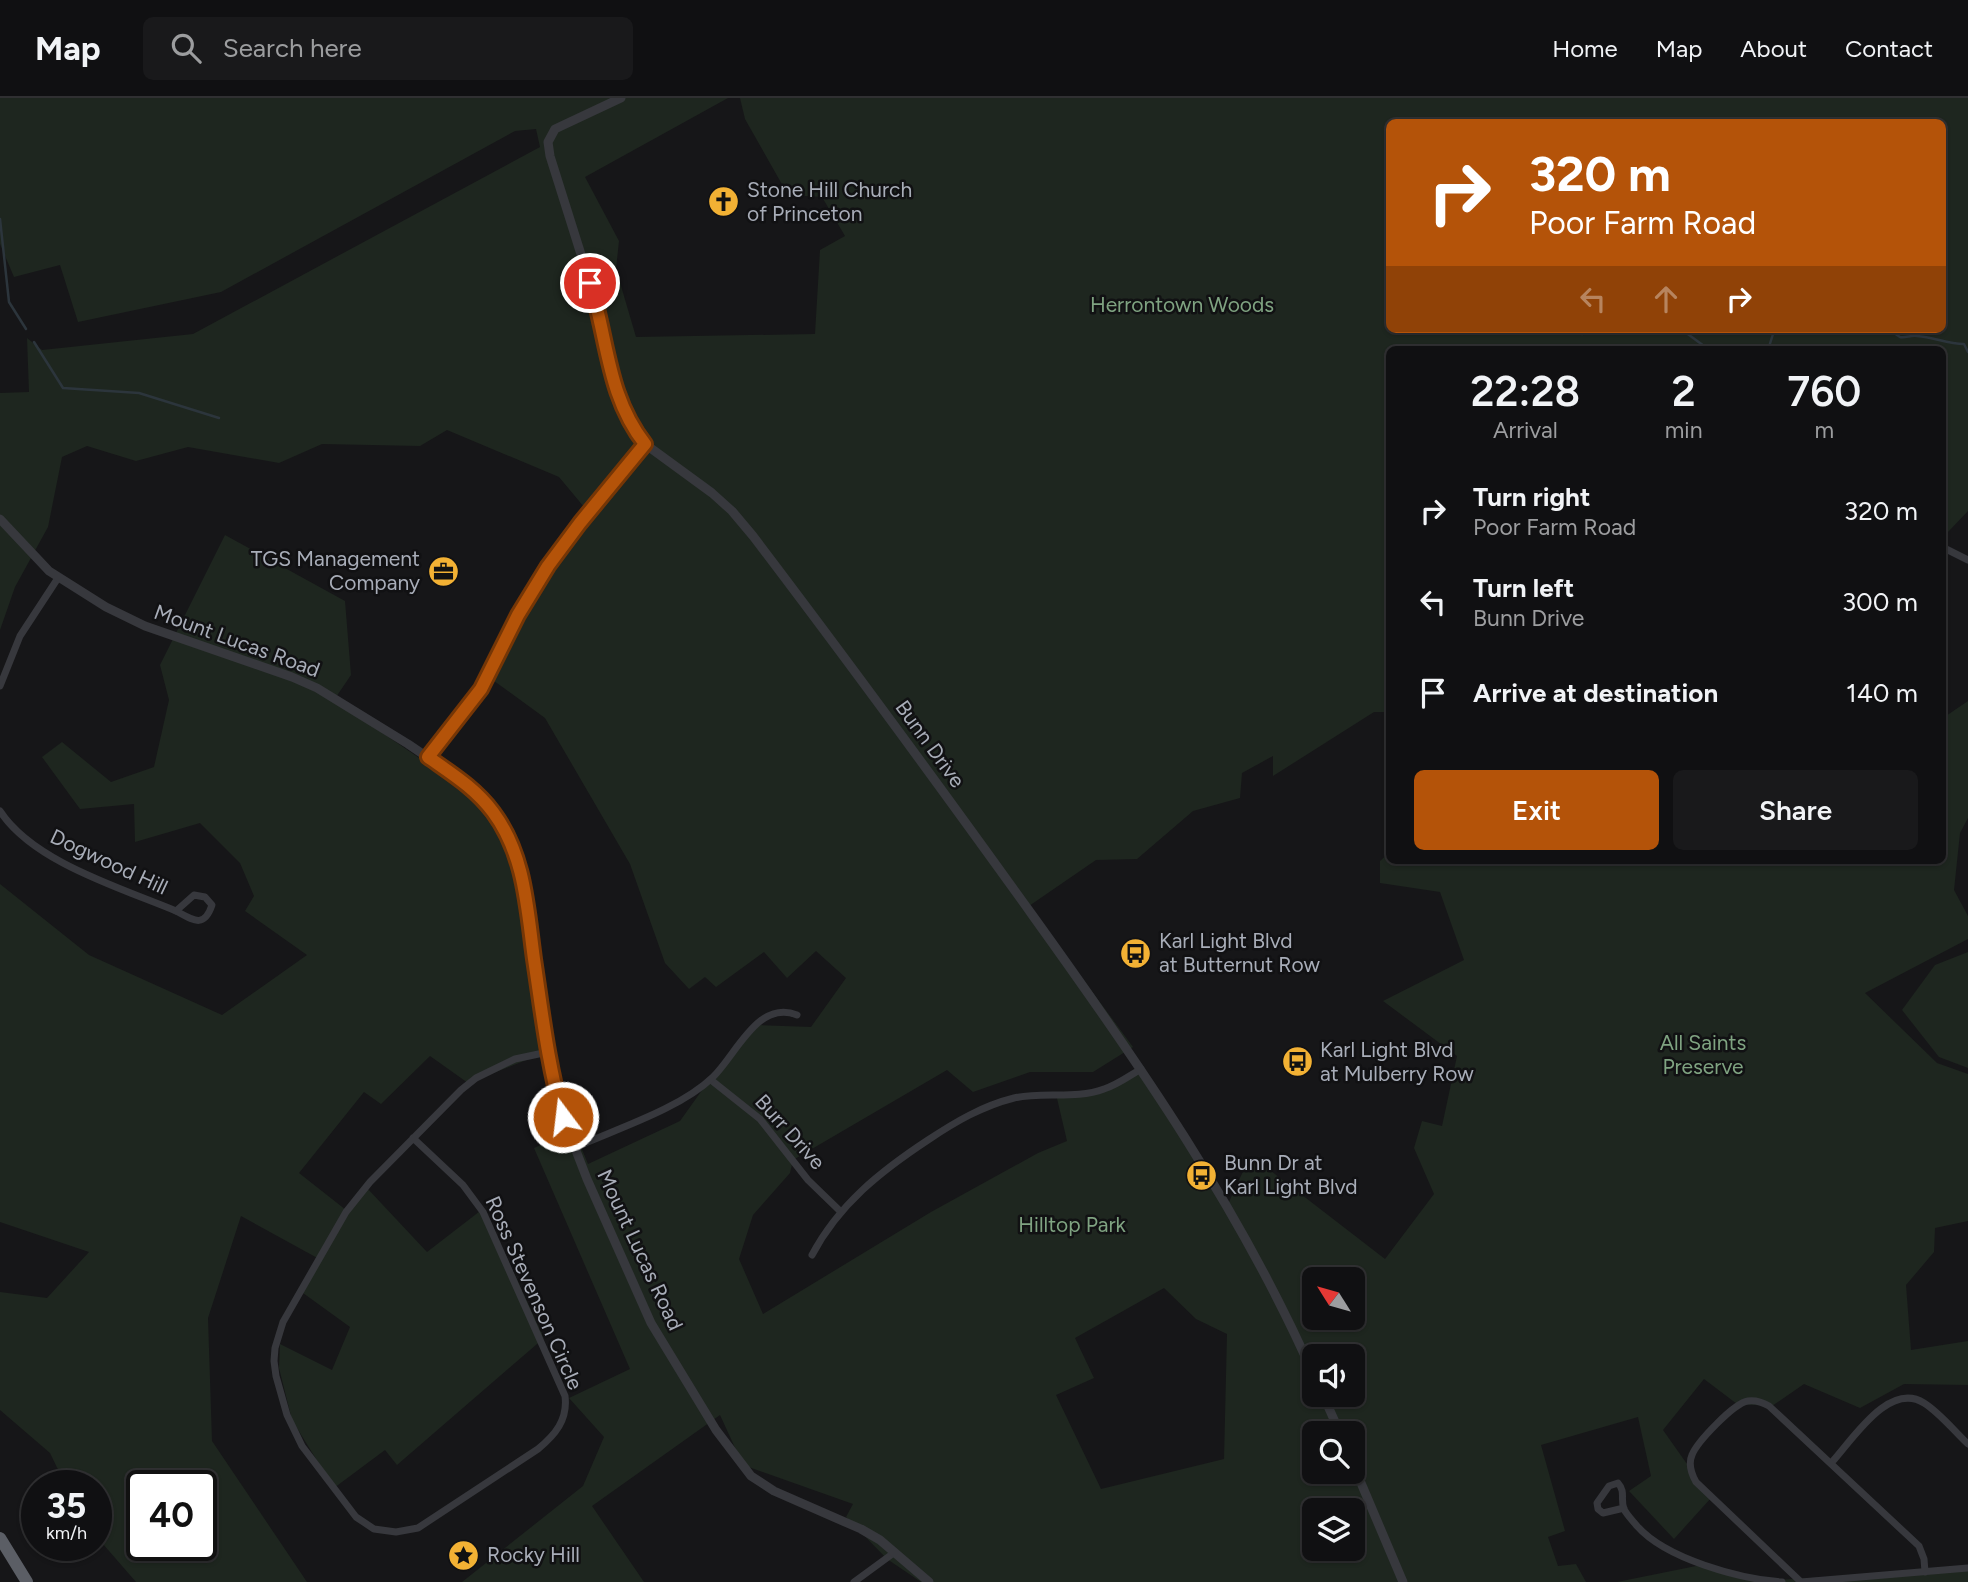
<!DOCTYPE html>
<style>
:root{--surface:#101012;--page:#19191b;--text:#f1f3f6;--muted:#9c9d9f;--line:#303032;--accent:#b45309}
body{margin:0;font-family:Figtree,sans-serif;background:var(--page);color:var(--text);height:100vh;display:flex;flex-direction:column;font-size:26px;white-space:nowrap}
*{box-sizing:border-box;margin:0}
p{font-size:23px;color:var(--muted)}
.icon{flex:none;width:38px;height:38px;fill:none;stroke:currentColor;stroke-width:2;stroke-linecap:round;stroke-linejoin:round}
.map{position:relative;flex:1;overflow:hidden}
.side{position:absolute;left:1386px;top:248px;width:560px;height:518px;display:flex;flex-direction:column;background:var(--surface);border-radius:10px;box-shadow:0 2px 5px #0004,0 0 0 2px var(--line)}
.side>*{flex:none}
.banner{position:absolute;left:1386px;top:21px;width:560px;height:214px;border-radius:10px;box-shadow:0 2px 5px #0004,0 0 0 2px var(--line);background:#b45309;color:#fff;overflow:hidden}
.needle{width:46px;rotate:307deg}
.fabs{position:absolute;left:1302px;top:1169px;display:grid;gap:14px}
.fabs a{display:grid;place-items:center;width:63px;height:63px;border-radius:10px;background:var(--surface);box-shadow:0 2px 5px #0004,0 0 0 2px var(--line);font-size:35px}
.speed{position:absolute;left:21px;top:1372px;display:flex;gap:14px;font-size:35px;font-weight:700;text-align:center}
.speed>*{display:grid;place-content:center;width:91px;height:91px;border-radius:50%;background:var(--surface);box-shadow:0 2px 5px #0004,0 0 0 2px var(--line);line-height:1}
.speed small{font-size:18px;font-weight:400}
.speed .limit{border:4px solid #111;border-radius:10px;background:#fff;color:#111}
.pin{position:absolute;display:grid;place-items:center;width:60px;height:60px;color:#fff;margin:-30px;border:4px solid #fff;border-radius:50%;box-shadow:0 2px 7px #0007}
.me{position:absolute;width:77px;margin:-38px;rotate:345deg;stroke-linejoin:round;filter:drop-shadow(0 0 5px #0008)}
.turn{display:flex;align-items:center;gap:24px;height:147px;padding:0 28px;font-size:32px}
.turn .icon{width:91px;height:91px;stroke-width:2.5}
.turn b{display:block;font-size:49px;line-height:60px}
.lanes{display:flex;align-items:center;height:66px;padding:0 28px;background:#0003;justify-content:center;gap:35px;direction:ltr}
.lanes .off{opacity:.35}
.eta{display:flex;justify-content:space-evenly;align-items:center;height:119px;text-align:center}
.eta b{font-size:42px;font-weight:600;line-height:49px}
.cta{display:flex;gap:14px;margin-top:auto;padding:14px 28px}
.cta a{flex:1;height:80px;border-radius:10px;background:var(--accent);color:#fff;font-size:28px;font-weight:600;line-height:80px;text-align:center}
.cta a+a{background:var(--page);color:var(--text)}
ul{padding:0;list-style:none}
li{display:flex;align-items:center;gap:21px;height:91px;padding:0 28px}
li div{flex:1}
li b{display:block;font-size:26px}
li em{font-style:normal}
header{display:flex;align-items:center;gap:42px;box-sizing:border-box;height:98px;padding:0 35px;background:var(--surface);border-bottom:2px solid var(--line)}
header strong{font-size:33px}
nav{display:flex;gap:38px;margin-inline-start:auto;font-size:24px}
.search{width:490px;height:63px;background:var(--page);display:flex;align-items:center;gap:18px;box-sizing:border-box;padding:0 24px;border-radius:10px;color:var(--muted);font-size:26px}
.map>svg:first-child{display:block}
.green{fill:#1e261f;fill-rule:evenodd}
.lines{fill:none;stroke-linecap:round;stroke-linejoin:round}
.stream{stroke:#2c353c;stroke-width:2.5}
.minor{stroke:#37383d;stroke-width:7}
.tertiary{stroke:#37383d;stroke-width:9}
.trunk{stroke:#5b5e65;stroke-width:12}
.route-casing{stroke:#753606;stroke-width:18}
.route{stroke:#b45309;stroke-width:12}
.labels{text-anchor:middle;stroke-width:5;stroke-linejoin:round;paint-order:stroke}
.poi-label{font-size:21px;fill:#a8adb8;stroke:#111113;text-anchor:start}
.park-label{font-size:21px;fill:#7fa381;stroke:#111113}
.street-label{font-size:21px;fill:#a8adb8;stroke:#111113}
</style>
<header>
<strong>Map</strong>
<div class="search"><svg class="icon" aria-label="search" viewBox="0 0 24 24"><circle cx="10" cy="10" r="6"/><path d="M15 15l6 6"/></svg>Search here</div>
<nav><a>Home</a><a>Map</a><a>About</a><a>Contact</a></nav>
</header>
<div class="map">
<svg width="1968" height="1484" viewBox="0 0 1968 1484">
<rect width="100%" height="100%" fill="#161618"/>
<g class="green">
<path d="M 0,0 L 728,0 L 585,79 L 619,143 L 616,171 L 636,239 L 815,236 L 820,152 L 845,138 L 822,99 L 788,97 L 745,21 L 740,0 L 1968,0 L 1968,413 L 1948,434 L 1942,431 L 1942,252 L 1390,252 L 1389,614 L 1374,614 L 1273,678 L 1273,658 L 1242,675 L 1240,700 L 1193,713 L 1137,761 L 1096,762 L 1029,808 L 1133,949 L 1093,974 L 1030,974 L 973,994 L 947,972 L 793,1062 L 790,1075 L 753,1117 L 739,1161 L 763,1216 L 931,1114 L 1038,1055 L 1067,1043 L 1056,996 L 1089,995 L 1141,971 L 1228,1106 L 1246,1067 L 1254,1060 L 1385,1161 L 1434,1096 L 1414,1050 L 1422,1023 L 1442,1028 L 1457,958 L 1383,903 L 1464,862 L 1440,794 L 1380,785 L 1380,763 L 1389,755 L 1390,763 L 1942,763 L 1943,620 L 1968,603 L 1968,720 L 1960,735 L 1954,792 L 1968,818 L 1968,841 L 1865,895 L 1937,965 L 1968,976 L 1968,1123 L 1935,1130 L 1934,1154 L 1906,1187 L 1911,1252 L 1968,1243 L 1968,1287 L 1904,1286 L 1860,1310 L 1804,1286 L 1772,1308 L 1737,1306 L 1704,1281 L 1663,1332 L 1711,1400 L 1674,1441 L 1629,1393 L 1651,1378 L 1638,1319 L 1541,1347 L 1565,1433 L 1548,1439 L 1558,1468 L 1576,1466 L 1586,1484 L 921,1484 L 887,1461 L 846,1419 L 853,1406 L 743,1367 L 720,1317 L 592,1408 L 644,1484 L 462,1484 L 583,1388 L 604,1339 L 569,1300 L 630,1271 L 534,1050 L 574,1032 L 588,1066 L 680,1023 L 710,981 L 757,927 L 811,929 L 846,880 L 816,853 L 787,880 L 764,854 L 716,889 L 705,879 L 689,891 L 665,865 L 630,766 L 545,620 L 490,580 L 589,415 L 559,379 L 447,332 L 420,348 L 322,346 L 279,365 L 188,349 L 136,363 L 87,348 L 62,359 L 48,429 L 15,489 L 0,532 L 0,295 L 29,294 L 27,240 L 42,252 L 193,236 L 540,49 L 536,31 L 515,33 L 221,194 L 78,224 L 60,167 L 14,179 L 0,146 ZM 1390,24 L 1942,24 L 1942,231 L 1390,231 ZM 1314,1181 L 1353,1181 L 1353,1220 L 1314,1220 ZM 1164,1190 L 1196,1221 L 1227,1236 L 1224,1361 L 1101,1391 L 1056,1297 L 1094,1280 L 1075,1240 ZM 1314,1258 L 1353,1258 L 1353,1297 L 1314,1297 ZM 1314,1335 L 1353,1335 L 1353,1374 L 1314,1374 ZM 1314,1412 L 1353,1412 L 1353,1451 L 1314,1451 Z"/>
<path d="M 225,437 L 345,503 L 351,577 L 334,602 L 481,702 L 514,752 L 552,952 L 468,985 L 430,958 L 381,1006 L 364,994 L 299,1075 L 346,1112 L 366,1089 L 427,1154 L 484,1110 L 544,1240 L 397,1367 L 385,1352 L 334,1390 L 292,1322 L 279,1270 L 280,1246 L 332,1272 L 350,1229 L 303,1195 L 321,1162 L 241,1118 L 208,1220 L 212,1343 L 307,1484 L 136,1484 L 96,1438 L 96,1388 L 66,1388 L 50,1355 L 0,1312 L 0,1194 L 47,1200 L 89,1154 L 0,1124 L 0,786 L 89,857 L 222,917 L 307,857 L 245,813 L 254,798 L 240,765 L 200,725 L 135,744 L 134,706 L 80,711 L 42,659 L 62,644 L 111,684 L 154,669 L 169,602 L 160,567 ZM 142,1388 L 201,1388 L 201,1447 L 142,1447 Z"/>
<polygon points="1968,854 1968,970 1939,959 1902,912 1935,867"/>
<polygon points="1706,1466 1761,1483 1968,1470 1968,1484 1617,1484"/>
</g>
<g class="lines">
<g class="stream">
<polyline points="0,121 9,204 26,231"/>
<polyline points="1681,231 1704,248 1720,252"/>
<path d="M 1888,231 L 1900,239 C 1906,240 1911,237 1917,238 C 1934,239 1947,246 1964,246 L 1968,254"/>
<polyline points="1582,236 1604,231"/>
<polyline points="34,244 63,290 139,295 219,320"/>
<polyline points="1768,252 1773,236 1771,231"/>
</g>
<g class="minor">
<polyline points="1942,449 1968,462"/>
<polyline points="0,588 20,538 58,480"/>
<polyline points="427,659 481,591 514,522 548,468 580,425 645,346"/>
<path d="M 0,713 C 33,764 121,790 176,813"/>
<path d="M 194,797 L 205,799 L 212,807 C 204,831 193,822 176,813 Z"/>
<polyline points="711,982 760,1021 808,1082 840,1113"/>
<path d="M 413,1040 L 463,1087 L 483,1114 L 565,1298 C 568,1322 555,1337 538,1351 L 418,1430 L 396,1434 L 374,1431 L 356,1419 L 302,1348 L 287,1317 L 276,1278 L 274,1263 L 275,1250 L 283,1224 L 346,1114 L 370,1084 L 461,992 L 476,980 L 515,961 L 548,954"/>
<path d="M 574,1050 C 616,1031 680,1011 713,979 C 736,957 758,901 797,917"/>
<path d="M 812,1157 C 839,1106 881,1073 928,1042 C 955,1024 982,1008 1014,1000 C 1043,993 1075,1002 1104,991 C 1117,987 1129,978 1141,971"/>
<path d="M 1832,1364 C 1853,1341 1889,1283 1924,1305 C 1940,1315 1954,1333 1968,1346"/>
<path d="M 1624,1410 L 1603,1415 L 1598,1411 L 1597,1405 L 1609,1388 L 1618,1385 C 1626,1394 1620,1401 1624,1411 C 1626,1416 1633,1423 1637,1428 C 1666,1461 1740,1481 1782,1484"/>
<path d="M 1925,1474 L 1924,1461 L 1919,1448 L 1769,1308 C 1762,1304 1755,1302 1748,1303 C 1734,1305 1697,1344 1692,1357 C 1688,1366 1691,1375 1696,1384 L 1801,1484 L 1968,1470"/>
<polyline points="854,1484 895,1454"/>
</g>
<g class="tertiary">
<path d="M 621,0 L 555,31 L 548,44 L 550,58 L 596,204 L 611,278 L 626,318 L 645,346 L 712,395 L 732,413 L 753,438 C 848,563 941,690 1033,818 C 1138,964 1241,1112 1314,1278"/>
<polyline points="0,421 49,473 106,509 145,528 292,579 317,590 408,646 467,686 481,700 502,728 512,747 523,780 545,941 563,1019 587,1081 651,1225 716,1332 751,1378 774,1393 861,1431 880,1442 929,1484"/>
<polyline points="1323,1297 1340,1335"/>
<polyline points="1353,1366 1403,1484"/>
</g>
<polyline class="trunk" points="0,1440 27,1484"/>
</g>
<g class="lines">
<defs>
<path id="route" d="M 563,1019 C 548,968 542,914 534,861 C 527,810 525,757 493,714 C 475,690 452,676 428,659 L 481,591 L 518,517 L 548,468 L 580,425 L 645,346 C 607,298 608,241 590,185"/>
</defs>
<use href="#route" class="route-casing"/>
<use href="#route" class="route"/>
</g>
<defs>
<symbol id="church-disc" viewBox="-11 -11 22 22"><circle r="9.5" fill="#f2b134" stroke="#111113"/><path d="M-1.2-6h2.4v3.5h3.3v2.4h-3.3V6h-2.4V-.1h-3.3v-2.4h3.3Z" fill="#111"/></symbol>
<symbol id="office-disc" viewBox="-11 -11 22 22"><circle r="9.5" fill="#f2b134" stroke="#111113"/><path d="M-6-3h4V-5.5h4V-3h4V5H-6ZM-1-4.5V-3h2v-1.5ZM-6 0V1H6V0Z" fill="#111"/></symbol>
<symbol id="bus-disc" viewBox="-11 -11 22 22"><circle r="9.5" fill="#f2b134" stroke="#111113"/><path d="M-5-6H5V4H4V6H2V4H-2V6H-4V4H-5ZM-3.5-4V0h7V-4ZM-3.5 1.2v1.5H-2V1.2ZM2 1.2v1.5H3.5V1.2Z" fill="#111"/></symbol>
<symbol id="sight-disc" viewBox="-11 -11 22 22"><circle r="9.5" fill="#f2b134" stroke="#111113"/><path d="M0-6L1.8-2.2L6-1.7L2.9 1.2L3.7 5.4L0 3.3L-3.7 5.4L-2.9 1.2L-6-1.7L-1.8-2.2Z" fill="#111"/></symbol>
</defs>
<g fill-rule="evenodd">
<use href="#church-disc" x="706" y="86" width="35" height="35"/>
<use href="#office-disc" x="426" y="456" width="35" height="35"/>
<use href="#bus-disc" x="1118" y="838" width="35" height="35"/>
<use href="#bus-disc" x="1280" y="946" width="35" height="35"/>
<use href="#bus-disc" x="1184" y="1060" width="35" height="35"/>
<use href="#sight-disc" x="446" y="1440" width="35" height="35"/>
</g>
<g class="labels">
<g class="poi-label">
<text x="747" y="99">Stone Hill Church<tspan x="747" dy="24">of Princeton</tspan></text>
<text x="420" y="468" text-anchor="end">TGS Management<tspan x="420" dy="24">Company</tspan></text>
<text x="1159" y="850">Karl Light Blvd<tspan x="1159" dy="24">at Butternut Row</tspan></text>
<text x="1320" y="959">Karl Light Blvd<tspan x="1320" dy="24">at Mulberry Row</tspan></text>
<text x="1224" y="1072">Bunn Dr at<tspan x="1224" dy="24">Karl Light Blvd</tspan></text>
<text x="487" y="1464">Rocky Hill</text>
</g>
<g class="park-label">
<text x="1182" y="214">Herrontown Woods</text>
<text x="1703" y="952">All Saints<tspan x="1703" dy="24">Preserve</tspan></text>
<text x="1072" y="1134">Hilltop Park</text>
</g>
<g class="street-label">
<text transform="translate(237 543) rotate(20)" y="7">Mount Lucas Road</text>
<text transform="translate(930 646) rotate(54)" y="7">Bunn Drive</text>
<text transform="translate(109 764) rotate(25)" y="7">Dogwood Hill</text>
<text transform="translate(790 1034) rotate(48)" y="7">Burr Drive</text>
<text transform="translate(640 1152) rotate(65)" y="7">Mount Lucas Road</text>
<text transform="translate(534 1195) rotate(66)" y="7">Ross Stevenson Circle</text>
</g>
</g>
</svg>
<div class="fabs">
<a><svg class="needle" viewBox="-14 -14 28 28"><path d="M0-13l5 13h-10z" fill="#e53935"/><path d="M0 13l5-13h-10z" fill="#9c9d9f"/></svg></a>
<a><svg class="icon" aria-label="sound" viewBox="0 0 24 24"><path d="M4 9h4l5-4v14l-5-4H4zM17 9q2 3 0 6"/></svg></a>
<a><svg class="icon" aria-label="search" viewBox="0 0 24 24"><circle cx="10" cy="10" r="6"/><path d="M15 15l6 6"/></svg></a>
<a><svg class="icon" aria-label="layers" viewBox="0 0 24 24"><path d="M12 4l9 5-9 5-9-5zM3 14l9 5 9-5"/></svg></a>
</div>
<div class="speed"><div>35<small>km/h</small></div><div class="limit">40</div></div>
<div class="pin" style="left:590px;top:185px;background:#d93025"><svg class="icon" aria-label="arrive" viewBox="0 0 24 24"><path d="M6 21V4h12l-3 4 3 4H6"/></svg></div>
<svg class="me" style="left:563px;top:1019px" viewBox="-20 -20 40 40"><circle r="17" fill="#b45309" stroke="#fff" stroke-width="3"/><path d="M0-11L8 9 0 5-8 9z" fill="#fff"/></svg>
<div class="banner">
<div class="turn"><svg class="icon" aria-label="right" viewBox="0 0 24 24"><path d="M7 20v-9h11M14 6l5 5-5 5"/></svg><div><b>320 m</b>Poor Farm Road</div></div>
<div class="lanes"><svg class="icon off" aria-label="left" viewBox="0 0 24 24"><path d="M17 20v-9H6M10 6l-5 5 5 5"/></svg><svg class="icon off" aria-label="ahead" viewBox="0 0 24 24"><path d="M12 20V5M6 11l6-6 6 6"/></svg><svg class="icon" aria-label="right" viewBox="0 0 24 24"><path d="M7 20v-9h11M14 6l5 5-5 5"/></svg></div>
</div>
<section class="side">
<div class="eta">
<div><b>22:28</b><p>Arrival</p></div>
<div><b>2</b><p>min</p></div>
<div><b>760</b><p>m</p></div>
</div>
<ul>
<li><svg class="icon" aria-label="right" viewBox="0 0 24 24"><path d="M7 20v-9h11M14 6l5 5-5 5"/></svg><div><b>Turn right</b><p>Poor Farm Road</p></div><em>320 m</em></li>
<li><svg class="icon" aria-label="left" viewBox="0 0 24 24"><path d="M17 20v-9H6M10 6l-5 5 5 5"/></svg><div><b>Turn left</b><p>Bunn Drive</p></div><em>300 m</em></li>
<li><svg class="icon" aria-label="arrive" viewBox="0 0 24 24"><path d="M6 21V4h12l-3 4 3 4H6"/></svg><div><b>Arrive at destination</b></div><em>140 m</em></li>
</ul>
<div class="cta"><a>Exit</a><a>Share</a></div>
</section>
</div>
